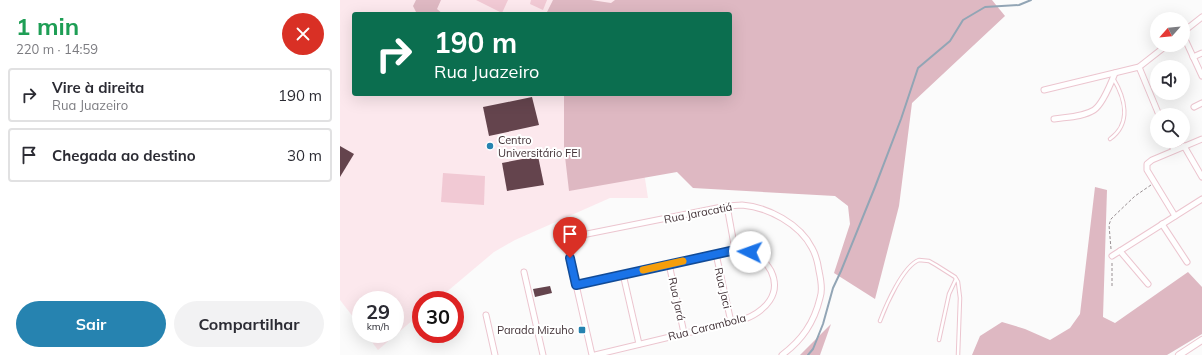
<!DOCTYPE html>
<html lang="pt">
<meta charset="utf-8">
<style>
:root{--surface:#fff;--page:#f2f2f3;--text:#2b2b33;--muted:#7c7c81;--line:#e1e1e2;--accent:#2683b0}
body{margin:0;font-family:Mulish,sans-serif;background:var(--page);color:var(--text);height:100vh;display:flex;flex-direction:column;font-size:15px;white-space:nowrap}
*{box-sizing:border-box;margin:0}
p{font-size:13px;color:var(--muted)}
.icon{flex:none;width:22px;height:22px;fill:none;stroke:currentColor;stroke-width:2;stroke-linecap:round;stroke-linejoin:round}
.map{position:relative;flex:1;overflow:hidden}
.panel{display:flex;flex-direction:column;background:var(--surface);width:340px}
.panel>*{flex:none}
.guide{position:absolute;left:12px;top:12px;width:380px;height:84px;border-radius:4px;box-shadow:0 4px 16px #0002;background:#0b6e4f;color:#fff;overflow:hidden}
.needle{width:26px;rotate:243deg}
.buttons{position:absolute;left:810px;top:12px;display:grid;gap:8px}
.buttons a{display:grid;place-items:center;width:40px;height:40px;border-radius:50%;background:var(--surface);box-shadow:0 4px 16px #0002;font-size:20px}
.speed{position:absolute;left:12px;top:291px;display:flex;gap:8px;font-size:20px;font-weight:700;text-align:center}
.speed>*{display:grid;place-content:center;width:52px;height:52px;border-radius:50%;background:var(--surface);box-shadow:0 4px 16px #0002;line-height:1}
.speed small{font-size:10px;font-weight:400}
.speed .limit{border:6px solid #d22;background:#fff;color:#111}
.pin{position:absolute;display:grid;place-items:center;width:34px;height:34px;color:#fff;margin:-41px -17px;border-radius:50% 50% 50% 0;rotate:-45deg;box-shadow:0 0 4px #0007}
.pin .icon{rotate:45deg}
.me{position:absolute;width:44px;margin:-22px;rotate:273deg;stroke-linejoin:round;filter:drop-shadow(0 0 3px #0008)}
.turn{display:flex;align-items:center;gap:14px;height:84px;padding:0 16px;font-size:18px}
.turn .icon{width:52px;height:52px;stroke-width:2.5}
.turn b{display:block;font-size:28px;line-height:34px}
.round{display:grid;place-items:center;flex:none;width:42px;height:42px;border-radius:21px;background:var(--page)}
.head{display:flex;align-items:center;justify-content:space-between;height:68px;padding:0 16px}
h1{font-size:24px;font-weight:700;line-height:30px;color:#1e9e55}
.cta{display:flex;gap:8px;margin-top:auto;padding:8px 16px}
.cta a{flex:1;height:46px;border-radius:24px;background:var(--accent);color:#fff;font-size:16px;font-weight:700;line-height:46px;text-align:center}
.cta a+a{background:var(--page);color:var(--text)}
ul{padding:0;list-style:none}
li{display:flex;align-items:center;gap:12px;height:54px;margin:0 8px 6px;padding:0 8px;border:2px solid var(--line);border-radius:4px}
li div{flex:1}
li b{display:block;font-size:15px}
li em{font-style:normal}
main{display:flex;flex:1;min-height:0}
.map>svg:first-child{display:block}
.built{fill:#fce8ed}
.green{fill:#f1c9d4}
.forest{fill:#deb8c2}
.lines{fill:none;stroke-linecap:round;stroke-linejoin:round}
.stream{stroke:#92a5b5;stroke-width:2}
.building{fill:#64444d}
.service-casing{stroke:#ecc5cf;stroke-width:4.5}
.minor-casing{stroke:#ecc5cf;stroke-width:7}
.tertiary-casing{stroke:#ecc5cf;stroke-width:8}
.path{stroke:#988f92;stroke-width:1;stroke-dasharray:3 2;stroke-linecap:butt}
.service{stroke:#fff;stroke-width:2.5}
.minor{stroke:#fff;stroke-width:5}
.tertiary{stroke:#fff;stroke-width:6}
.route-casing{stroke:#114b97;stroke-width:10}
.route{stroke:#1a73e8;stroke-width:7}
.slow{stroke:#f59e0b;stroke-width:7}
.poi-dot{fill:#2683b0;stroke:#fff;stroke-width:1.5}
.labels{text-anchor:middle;stroke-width:4;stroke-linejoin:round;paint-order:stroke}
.poi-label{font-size:11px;fill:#413136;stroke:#fff;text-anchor:start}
.street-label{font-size:11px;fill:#413136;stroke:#fff}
</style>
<main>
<section class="panel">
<div class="head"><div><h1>1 min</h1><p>220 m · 14:59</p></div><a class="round" style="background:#d93025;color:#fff"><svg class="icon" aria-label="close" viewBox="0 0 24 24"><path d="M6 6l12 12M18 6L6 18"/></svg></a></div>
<ul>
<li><svg class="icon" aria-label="right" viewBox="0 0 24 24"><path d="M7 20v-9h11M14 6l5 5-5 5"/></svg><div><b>Vire à direita</b><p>Rua Juazeiro</p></div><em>190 m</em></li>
<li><svg class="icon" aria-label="arrive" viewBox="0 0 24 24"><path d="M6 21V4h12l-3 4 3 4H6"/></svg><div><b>Chegada ao destino</b></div><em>30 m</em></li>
</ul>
<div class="cta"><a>Sair</a><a>Compartilhar</a></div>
</section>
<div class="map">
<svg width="862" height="355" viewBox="0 0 862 355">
<rect width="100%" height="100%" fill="#fbfbfb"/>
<polygon class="built" points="0,0 279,0 281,14 14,14 14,94 292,94 308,198 270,198 175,240 154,252 97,300 81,300 81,313 38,350 26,334 55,334 55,300 21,300 21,327 0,300"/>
<g class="green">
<polygon points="136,0 168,0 162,13"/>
<polygon points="191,0 207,0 203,10 190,4"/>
<polygon points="103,173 145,176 144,205 101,202"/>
</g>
<g class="forest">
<polygon points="76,0 101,0 97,9 103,14 77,14 73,6"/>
<polygon points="213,0 251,0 271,3 275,0 652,0 665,16 572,103 559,206 535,299 494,273 510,224 508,206 495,196 353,188 337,172 229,191 224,148 224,94 390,94 390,14 206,14"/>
<polygon points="755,187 767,190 763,317 775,323 848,272 862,287 862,334 827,355 632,355 640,336 662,322 685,329 710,340 730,328 740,314"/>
<polygon points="491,324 480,355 460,355"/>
</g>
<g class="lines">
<polyline class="stream" points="468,355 473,349 483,324 493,288 501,271 535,187 561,119 578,68 610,41 623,20 645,7 679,5 691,0"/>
</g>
<g class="building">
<polygon points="192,97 199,125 149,136 143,107"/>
<polygon points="0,146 14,154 0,177"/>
<polygon points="198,156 204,185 167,191 162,163"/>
<polygon points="210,286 212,293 195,297 193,289"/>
</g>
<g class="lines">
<defs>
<g id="service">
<path d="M 770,139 C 792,123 785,98 773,78"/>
<path d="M 540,321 C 546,305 563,266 579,260 L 589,261 L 596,265 L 615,277 L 618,282 L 620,298 L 618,355"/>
<polyline points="599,340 609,294 616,279"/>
</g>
<g id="minor">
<polyline points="843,32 862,17"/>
<polyline points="843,35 862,76"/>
<polyline points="853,57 862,53"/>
<polyline points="799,67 819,115"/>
<polyline points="704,90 799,67 827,45"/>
<polyline points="854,107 862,103"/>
<path d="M 714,119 C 727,117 743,117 754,110 C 763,104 771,83 775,73"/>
<polyline points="830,141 834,150"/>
<polyline points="844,146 862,177"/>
<polyline points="387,206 395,250"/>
<polyline points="835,216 807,170 807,164 812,160 862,139"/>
<polyline points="822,224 847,262"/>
<polyline points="780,251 808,284"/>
<polyline points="376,254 391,322"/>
<polyline points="772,256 862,199"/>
<polyline points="329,264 344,333"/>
<polyline points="184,272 203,355"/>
<polyline points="283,274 299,344"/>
<path d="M 236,285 L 395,250 C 401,251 408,251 414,254 C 421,257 427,264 431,271 C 442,294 425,311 405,319 L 255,355"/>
<polyline points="146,315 155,355"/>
<path d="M 252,355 L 227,245 L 228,241 L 235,237 L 247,234 L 387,206 C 392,206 397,205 402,205 C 428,207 460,224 472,248 C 476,255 478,264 479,271 C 481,280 483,290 480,298 C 474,323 462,340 442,355"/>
</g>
<polyline id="tertiary" points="839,355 862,340"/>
</defs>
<use href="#service" class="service-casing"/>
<use href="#minor" class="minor-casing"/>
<use href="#tertiary" class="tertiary-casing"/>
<g class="path">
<polyline points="771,249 769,225 771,219 795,196 811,185"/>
<polyline points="772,286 772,263"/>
</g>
<use href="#service" class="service"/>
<use href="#minor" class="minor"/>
<use href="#tertiary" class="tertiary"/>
</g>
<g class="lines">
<defs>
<polyline id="route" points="230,258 236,285 395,250 410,252"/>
</defs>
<use href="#route" class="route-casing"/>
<use href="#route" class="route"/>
<polyline class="slow" points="303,270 343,261"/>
</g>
<g class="poi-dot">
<circle cx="150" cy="146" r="4"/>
<rect x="238" y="326" width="8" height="8" rx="2"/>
</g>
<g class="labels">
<g class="poi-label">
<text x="158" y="144">Centro<tspan x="158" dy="13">Universitário FEI</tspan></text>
<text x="234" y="334" text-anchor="end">Parada Mizuho</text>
</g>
<g class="street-label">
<text transform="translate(358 213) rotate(-11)" y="4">Rua Jaracatiá</text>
<text transform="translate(383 288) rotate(77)" y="4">Rua Jaci</text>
<text transform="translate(337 299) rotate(78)" y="4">Rua Jará</text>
<text transform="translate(367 327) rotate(-14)" y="4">Rua Carambola</text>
</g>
</g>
</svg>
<div class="buttons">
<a><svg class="needle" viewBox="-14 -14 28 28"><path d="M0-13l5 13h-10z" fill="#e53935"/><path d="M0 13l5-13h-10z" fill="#7c7c81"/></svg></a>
<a><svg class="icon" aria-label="sound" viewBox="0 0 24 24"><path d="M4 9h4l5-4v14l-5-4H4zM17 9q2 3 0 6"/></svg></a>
<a><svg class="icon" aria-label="search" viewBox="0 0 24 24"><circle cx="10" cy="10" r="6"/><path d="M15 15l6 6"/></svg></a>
</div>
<div class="speed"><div>29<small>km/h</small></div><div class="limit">30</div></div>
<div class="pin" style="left:230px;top:258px;background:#d93025"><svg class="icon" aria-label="arrive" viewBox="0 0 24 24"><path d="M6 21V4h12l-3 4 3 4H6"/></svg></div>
<svg class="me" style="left:410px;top:252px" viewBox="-20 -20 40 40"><circle r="19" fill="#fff"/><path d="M0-13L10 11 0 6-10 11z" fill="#1a73e8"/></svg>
<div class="guide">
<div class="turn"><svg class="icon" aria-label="right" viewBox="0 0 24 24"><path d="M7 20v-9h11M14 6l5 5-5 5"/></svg><div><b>190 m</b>Rua Juazeiro</div></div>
</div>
</div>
</main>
